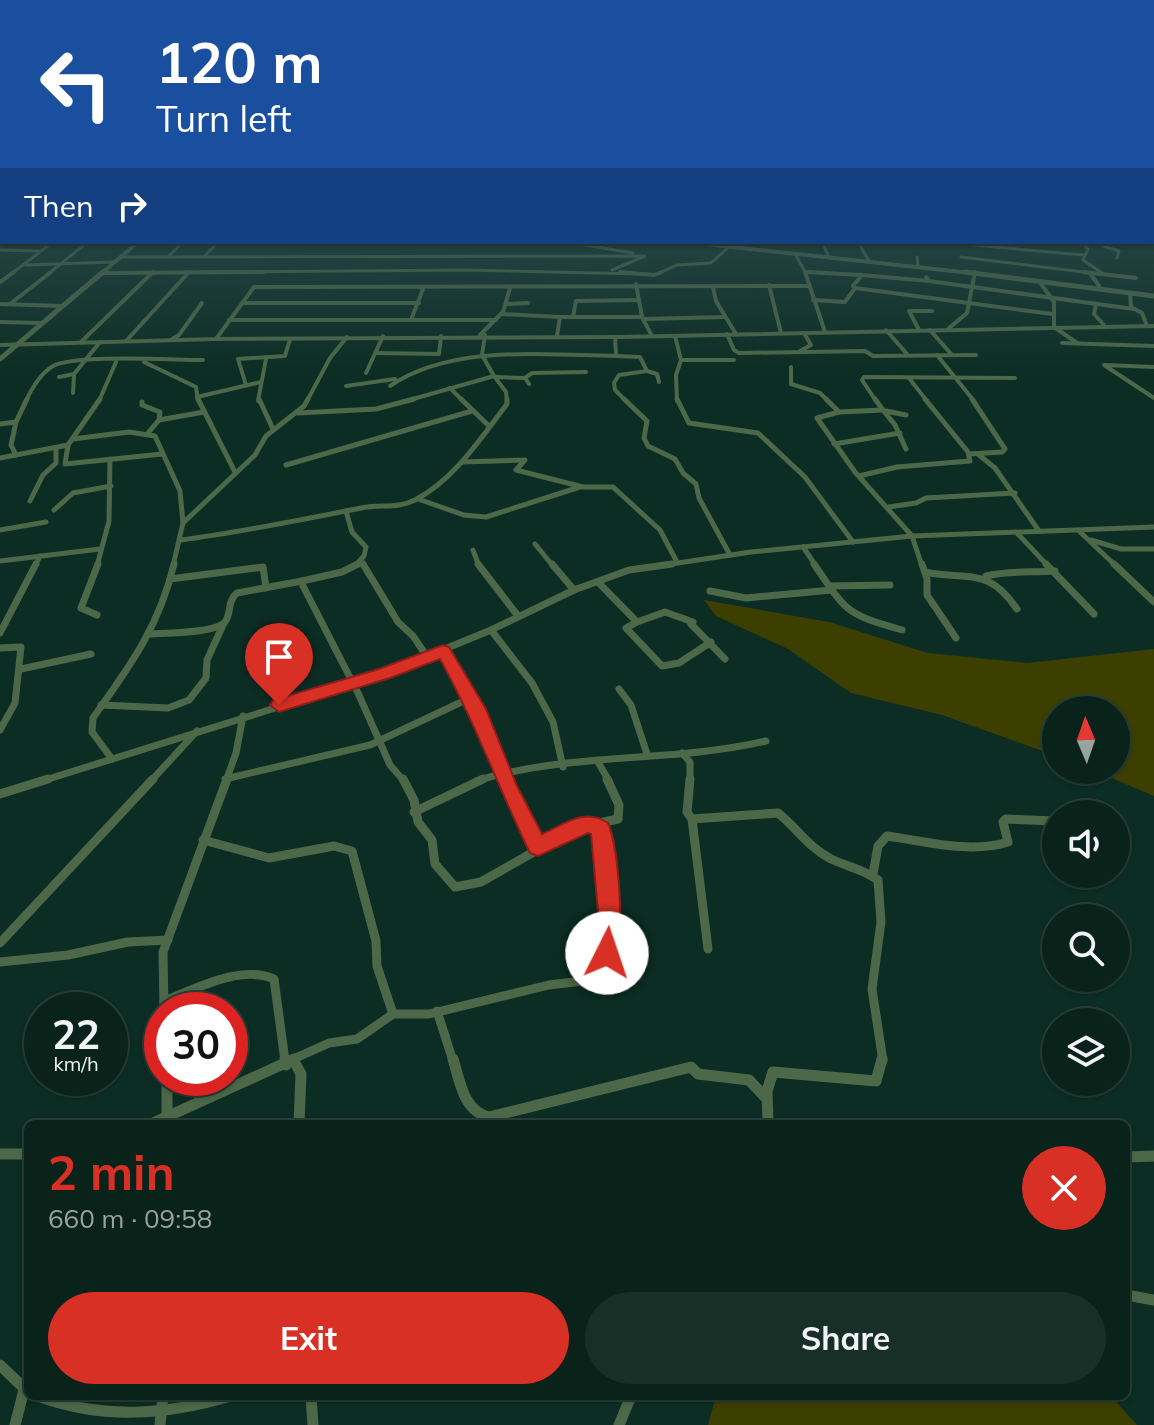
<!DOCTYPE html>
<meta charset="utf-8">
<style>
:root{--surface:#09221a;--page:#172f27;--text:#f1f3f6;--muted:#99a4a2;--line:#293f39;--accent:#d93025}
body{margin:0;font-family:Mulish,sans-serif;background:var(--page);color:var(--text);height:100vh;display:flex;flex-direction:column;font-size:30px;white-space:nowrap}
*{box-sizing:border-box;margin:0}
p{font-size:26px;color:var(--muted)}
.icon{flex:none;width:44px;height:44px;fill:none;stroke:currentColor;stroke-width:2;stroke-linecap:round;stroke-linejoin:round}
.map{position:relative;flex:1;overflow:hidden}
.details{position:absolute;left:24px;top:1120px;width:1106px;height:280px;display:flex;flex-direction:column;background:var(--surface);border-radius:12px;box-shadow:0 2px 6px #0004,0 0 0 2px var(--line)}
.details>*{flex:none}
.banner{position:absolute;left:0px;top:0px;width:1154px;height:244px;box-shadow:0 2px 6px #0004,0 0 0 2px var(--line);background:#1a4fa0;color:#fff;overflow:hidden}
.needle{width:52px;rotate:358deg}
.fabs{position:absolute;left:1042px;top:696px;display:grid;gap:16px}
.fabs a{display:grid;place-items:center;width:88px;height:88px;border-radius:50%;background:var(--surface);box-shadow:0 2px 6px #0004,0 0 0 2px var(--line);font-size:40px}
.speed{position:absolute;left:24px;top:992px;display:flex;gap:16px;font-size:40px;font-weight:700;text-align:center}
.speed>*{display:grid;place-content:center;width:104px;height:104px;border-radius:50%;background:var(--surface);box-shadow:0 2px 6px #0004,0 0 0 2px var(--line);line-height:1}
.speed small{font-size:20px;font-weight:400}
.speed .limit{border:12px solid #d22;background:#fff;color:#111}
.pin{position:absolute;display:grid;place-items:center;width:68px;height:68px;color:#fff;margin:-82px -34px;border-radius:50% 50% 50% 0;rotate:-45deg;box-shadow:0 0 8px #0007}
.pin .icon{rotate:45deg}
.me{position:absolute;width:88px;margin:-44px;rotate:4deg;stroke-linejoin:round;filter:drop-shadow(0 0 6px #0008)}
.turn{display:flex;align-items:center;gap:28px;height:168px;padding:0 24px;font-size:36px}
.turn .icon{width:104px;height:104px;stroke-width:2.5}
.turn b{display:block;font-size:56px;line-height:68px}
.then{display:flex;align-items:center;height:76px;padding:0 24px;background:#0003;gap:16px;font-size:30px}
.round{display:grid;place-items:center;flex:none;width:84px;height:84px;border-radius:42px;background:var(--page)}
.overview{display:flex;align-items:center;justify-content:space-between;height:136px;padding:0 24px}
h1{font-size:48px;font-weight:700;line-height:60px;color:var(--accent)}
.action{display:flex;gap:16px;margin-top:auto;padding:16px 24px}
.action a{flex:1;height:92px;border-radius:48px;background:var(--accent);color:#fff;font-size:32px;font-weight:700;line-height:92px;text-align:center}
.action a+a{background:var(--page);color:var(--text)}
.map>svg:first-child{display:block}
.green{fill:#3d3f00}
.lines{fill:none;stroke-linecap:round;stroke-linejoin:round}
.minor-far5{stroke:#4d6849;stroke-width:3}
.minor-far4{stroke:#4d6849;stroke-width:4}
.minor-far3{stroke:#4d6849;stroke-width:5}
.minor-far2{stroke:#4d6849;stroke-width:7}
.minor-far1{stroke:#4d6849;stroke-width:9}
.minor{stroke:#4d6849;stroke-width:11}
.tertiary-far1{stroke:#4d6849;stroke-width:4}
.tertiary{stroke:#4d6849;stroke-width:5}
.route{fill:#d93025;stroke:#8d1f18;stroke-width:2}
</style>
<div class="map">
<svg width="1154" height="1425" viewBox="0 0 1154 1425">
<rect width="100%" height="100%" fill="#0c2d23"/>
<g class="green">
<polygon points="704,600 829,622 928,653 1027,663 1154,649 1154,796 1093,770 1116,770 1116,710 1056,710 1056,756 942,715 851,693 788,649 716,616"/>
<polygon points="716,1396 1111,1396 1137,1425 708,1425"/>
</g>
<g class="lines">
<g class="minor-far5">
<polyline points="568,242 633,253"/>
<polyline points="822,242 829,257"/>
<polyline points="858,242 869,261"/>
<polyline points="939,242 1084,255"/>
<polyline points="1083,243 1088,249 1083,260 1102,273"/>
<polyline points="251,244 565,242"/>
<polyline points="1084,244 1154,244"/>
<polyline points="1103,246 1119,251 1117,258"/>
<polyline points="0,250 38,251"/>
<polyline points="796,255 806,274"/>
<polyline points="121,257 645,256 612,270"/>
<polyline points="168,257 183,242"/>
<polyline points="204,257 218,242"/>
<polyline points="917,257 918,266"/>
<polyline points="961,257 1100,274"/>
<polyline points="26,265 114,262"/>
<polyline points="807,272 837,274"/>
<polyline points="102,273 465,270 640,274"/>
<polyline points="11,274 53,242"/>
<polyline points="48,274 88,242"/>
<polyline points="657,274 677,265 711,263 730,246"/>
</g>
<g class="minor-far4">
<polyline points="620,272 654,275 662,272"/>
<polyline points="805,272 825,332"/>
<polyline points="807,272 862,275 853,286 855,288 1052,314"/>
<polyline points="1083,272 1136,278"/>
<polyline points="102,273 264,272"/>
<polyline points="1090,273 1101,289"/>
<polyline points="862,275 929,281"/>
<polyline points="926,277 929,281 1134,309"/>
<polyline points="1039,281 1054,302 1054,327 1077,343"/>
<polyline points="0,282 14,272"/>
<polyline points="636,284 642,317 652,336"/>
<polyline points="769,285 781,333"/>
<polyline points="713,287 716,301 736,334"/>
<polyline points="1130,293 1131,307 1142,313 1147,326"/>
<polyline points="813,300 845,302 855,288"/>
<polyline points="242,303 419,303"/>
<polyline points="0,304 62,306"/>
<polyline points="10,304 51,272"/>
<polyline points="507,304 528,303"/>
<polyline points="1096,304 1094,314 1104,325"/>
<polyline points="502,314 560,317"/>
<polyline points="573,317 576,301 639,300"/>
<polyline points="643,319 725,317"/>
<polyline points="229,320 496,320"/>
<polyline points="411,320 423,289 420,287"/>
<polyline points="0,322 42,323"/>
<polyline points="948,329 967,313 975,272"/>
<polyline points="886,330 907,354"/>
<polyline points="919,330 909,311 932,311"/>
<polyline points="930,330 952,355"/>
<polyline points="727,334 734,350 739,353 865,351 873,356 976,355"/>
<polyline points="480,335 503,312 510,288"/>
<polyline points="557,336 560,317 642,317"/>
<polyline points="675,336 681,360 676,375 677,401"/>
<polyline points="172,339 179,335 202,303"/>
<polyline points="216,339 254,287 810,286"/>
<polyline points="126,341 189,272"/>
<polyline points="81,342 153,272"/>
<polyline points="1062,343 1154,346"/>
<polyline points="0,345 216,339 621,337 1154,326"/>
<polyline points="800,351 811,345 804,333"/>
<polyline points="376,353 439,354 441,336"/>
<polyline points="937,355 974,401"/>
<polyline points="616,356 640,357 647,371 619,375 614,383 615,390 626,401"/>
<polyline points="681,360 734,360"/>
<polyline points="144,362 196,387 198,401"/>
<polyline points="791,367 791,384 820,393 828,401"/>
<polyline points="1154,367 1104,365 1154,398"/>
<polyline points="647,371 657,374 659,382"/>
<polyline points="366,373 383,336"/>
<polyline points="494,376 506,392 507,401"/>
<polyline points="59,377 74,374"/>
<polyline points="495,377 525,378 529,384"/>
<polyline points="525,378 532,373 586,372"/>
<polyline points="909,378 927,401"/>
<polyline points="246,385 238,359 285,356 290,339"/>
<polyline points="346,386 395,379"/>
<path d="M 390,386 C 452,344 544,355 616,356 L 615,337"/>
<polyline points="450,388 463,401"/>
<polyline points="73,393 74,374 100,342"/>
<polyline points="197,397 261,382"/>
<path d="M 26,401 C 31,389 41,373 53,366 C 75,354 173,360 203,360"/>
<polyline points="99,401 116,362"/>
<polyline points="258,401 266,359"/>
<polyline points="307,401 330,358 347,337"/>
<polyline points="406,401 494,376 482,355 485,335"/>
<polyline points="876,401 862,380 864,377 1015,378"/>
</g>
<g class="minor-far3">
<polyline points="198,399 235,472"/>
<polyline points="259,399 273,429"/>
<polyline points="461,399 489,426"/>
<polyline points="624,399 647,421 644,438 648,446 675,459 683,473 696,484 699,498 730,555"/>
<polyline points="677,399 689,423 758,433 805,477 853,542"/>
<polyline points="826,399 839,412"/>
<polyline points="875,399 883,410 839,412 817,418 855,472 912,536 922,566"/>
<polyline points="142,402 142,405 160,412 159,420"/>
<polyline points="883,410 895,425 906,449"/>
<polyline points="886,411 906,415"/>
<polyline points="298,413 376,409 414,399"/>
<polyline points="16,422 11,445 16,455"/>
<polyline points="0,424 16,422 27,399"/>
<polyline points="148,433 159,420 204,412"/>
<polyline points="73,439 129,432 155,436 180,491 183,523"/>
<polyline points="834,444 900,433"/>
<polyline points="68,445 65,464 162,454"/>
<polyline points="969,454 1002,452 1005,449 972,399"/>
<polyline points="979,455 995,468 1039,531"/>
<polyline points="0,458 68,445 100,399"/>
<polyline points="462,462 525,460 516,470 583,487 613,487 660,530 677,562"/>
<polyline points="286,465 472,411"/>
<polyline points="859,476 897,467 970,461 968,452 925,399"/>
<polyline points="418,499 464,515 486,517 580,487"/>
<polyline points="30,501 43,475 56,463 56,449"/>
<polyline points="889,507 916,503 926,498 1015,493"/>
<polyline points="54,510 73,493 111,486"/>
<polyline points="346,511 352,532 366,547 364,556 355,566"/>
<polyline points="0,530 46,522"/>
<polyline points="1078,530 1116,566"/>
<polyline points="1017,533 1048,566"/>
<path d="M 181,540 C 242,532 301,520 361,508 C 380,504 398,509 415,500 C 454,480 481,438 507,404 L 507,399"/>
<polyline points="1091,540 1121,549 1154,549"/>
<polyline points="535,544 553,566"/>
<polyline points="803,547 816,566"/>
<polyline points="473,550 479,566"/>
<polyline points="0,561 100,549"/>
<polyline points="361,561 364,566"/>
<polyline points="35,566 40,556"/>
<polyline points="97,566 109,521 110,459"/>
<polyline points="173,566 183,523 255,455 266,436 304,406 308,399"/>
<polyline points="658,566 751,552 912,536 1154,527"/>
</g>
<g class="minor-far2">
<polyline points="358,564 342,572 302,581 303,586 358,693 390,765 404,781"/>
<polyline points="363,564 398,622 413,636 428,658"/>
<polyline points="478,564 518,616"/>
<polyline points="552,564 574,590"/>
<path d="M 814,564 C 847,612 845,614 902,630"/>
<polyline points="922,564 927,579 927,595 956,638"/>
<polyline points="1046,564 1094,614"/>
<polyline points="1114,564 1154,602"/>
<path d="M 925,572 C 970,581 987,566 1017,609"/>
<path d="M 986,576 C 1010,570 1031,573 1055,571"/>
<polyline points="170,579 263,567 266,588"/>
<polyline points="598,582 637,622 665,612 693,622 691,624 725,659"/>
<polyline points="830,586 890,585"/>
<polyline points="710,591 746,598 832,590"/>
<polyline points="97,615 81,608 98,564"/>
<polyline points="637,622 626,628 662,666 679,663 711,642"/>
<polyline points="491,630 532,683 553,722 563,767"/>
<polyline points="0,633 36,564"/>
<path d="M 150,634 C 165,633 217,633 225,622 C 232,612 227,601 237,593 L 302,581"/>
<polyline points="0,648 21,647 15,703 0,730"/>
<polyline points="443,651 477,709 505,781"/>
<polyline points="21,669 91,654"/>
<polyline points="619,689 631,705 647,754"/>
<polyline points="101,705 168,708 189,700 206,678 207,660 223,625"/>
<polyline points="682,753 690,762 690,781"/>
<path d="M 112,759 L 92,732 L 93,718 C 130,666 159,627 174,564"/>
<polyline points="598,762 609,781"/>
<polyline points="225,779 370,745 470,698"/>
<polyline points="42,781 384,674 491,630 574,590 629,570 672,564"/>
<polyline points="151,781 197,731"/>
<polyline points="226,781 236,753 243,716"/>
<path d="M 476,781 C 568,752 673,763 766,741"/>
</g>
<g class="minor-far1">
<polyline points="403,779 414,800 418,822 432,840 435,864 455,887 481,882 576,828 618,819 619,805 607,779"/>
<polyline points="504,779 538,847"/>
<path d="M 690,779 L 687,812 L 692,819 L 778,813 C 798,829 807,846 831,859 C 848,867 863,869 878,880 L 881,922 L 872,989 L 883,1061"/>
<polyline points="0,794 48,779"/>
<polyline points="414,812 483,779"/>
<polyline points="692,819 708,949"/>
<polyline points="203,840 269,858 334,846 352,851 376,941 377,966 393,1014"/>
<path d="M 873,874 L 878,846 L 887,836 C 924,841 971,854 1008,842 L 1003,822 L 1006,819 L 1056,821"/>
<polyline points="0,943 153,779"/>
<polyline points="0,962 68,955 128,942 168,940"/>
<path d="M 164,1001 C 195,989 242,964 274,979 L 285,1061"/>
<polyline points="164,1010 163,952 227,779"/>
<polyline points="437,1011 453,1061"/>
<path d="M 289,1061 L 329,1043 L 357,1039 L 393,1014 L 429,1014 L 549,985 L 591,980 C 621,949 606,876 602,835 L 601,830 L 593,824"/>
</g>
<g class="minor">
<polyline points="285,1059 286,1065"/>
<path d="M 453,1059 C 460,1081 463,1111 489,1117 L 691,1067 L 698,1074 L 749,1080 L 766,1098"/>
<polyline points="294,1061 301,1074 299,1124"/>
<polyline points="167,1078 167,1124"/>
<polyline points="151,1124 294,1059"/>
<polyline points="768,1124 767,1091 773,1072 876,1081 882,1059"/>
<polyline points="0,1154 28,1154"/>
<polyline points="1126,1157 1154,1156"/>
<polyline points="1126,1295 1154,1300"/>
<polyline points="0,1365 28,1392"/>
<path d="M 38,1396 C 103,1420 166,1415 231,1396"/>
<polyline points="311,1396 313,1425"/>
<polyline points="15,1425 24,1390"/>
<polyline points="160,1425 163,1396"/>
<polyline points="619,1425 631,1396"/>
</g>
<g class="tertiary-far1">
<polyline points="687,242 980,274"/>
<polyline points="101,274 138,242"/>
</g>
<g class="tertiary">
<polyline points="965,272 1154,296"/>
<polyline points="0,359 103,272"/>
</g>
</g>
<linearGradient id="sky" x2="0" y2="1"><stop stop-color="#071913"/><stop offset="0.47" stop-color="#2e4c50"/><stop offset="1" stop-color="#2e4c50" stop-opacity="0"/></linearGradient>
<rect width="1154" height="375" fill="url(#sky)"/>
<path class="route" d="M 443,645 L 449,647 L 486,709 L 517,786 L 542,834 C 565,824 585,807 608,823 C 619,847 625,937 615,961 L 607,964 L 598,961 L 595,953 L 598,911 L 591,834 L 588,833 L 538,856 L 530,853 C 499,789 475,722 440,659 L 390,678 L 279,712 L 270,705 L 273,700 L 379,669 Z"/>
</svg>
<div class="fabs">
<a><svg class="needle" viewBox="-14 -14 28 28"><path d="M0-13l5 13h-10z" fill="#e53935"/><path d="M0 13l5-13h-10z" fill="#99a4a2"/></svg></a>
<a><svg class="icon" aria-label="sound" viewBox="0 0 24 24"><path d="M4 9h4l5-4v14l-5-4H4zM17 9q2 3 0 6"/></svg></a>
<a><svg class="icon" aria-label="search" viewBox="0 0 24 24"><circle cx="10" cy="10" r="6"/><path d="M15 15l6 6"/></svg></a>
<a><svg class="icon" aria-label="layers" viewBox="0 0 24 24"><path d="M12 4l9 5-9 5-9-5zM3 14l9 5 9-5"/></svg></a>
</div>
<div class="speed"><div>22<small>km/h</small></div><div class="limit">30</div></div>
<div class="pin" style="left:279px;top:705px;background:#d93025"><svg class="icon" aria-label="arrive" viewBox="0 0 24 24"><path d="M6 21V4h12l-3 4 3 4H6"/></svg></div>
<svg class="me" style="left:607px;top:953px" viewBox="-20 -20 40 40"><circle r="19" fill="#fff"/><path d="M0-13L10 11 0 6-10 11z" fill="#d93025"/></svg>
<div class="banner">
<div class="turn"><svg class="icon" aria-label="left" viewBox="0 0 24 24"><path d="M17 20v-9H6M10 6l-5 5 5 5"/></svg><div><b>120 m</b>Turn left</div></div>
<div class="then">Then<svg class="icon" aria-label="right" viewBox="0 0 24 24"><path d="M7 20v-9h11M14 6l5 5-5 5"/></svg></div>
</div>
<section class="details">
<div class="overview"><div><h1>2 min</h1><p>660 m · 09:58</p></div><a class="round" style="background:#d93025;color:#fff"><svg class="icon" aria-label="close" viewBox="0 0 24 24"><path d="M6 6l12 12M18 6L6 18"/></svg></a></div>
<div class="action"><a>Exit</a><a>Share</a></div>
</section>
</div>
